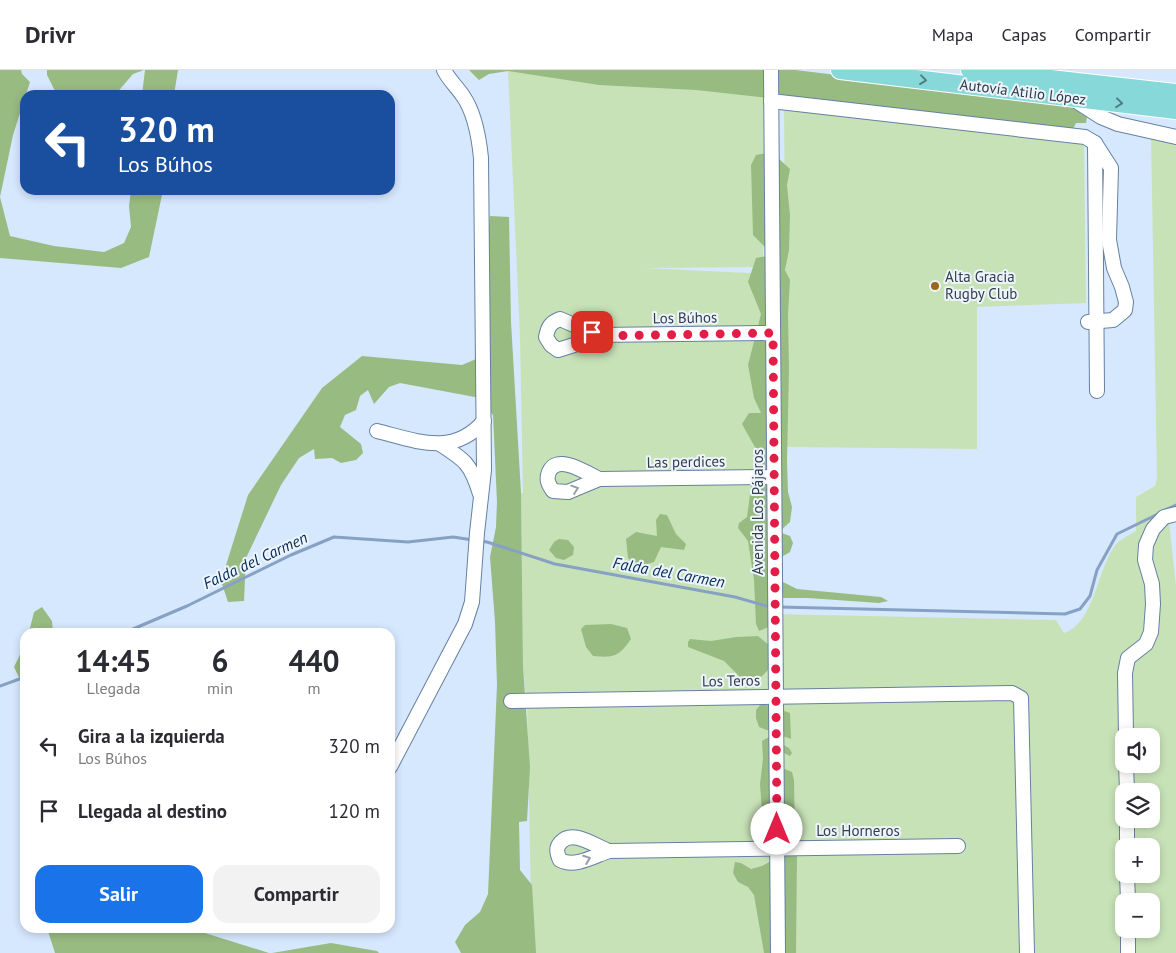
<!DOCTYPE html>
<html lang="es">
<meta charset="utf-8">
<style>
:root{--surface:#fff;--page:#f2f2f3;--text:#2b2b33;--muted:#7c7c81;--line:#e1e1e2;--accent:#1a73e8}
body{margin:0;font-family:"PT Sans",sans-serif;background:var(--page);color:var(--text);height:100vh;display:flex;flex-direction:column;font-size:19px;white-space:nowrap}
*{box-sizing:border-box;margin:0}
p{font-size:16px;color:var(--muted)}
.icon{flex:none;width:28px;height:28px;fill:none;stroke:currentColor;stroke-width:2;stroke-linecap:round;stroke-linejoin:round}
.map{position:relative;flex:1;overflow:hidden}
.panel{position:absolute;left:20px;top:558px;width:375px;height:305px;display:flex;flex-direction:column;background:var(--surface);border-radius:15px;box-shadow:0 2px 8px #0003}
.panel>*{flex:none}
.top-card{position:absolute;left:20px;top:20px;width:375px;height:105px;border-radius:15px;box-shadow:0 2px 8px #0003;background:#1a4fa0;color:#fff;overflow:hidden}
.tools{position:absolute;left:1115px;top:658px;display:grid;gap:10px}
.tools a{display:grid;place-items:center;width:45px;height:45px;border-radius:10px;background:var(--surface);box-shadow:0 2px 8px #0003;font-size:25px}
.pin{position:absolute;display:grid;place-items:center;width:42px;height:42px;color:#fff;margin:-21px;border-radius:10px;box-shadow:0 2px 8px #0006}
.me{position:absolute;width:55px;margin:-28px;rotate:0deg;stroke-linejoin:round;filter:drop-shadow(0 0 4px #0008)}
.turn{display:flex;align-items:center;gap:18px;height:105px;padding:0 15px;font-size:22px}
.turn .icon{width:65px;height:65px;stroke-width:2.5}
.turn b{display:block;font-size:35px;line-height:42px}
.eta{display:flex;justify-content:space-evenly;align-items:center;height:85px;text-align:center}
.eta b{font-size:30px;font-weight:600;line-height:35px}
.button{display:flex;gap:10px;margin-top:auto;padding:10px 15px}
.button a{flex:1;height:58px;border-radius:15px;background:var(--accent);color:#fff;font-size:20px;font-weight:600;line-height:58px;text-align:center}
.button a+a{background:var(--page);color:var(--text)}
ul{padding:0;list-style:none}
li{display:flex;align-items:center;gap:15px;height:65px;padding:0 15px}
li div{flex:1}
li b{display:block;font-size:19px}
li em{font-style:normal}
header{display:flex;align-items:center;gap:30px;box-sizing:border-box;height:70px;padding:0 25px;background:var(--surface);border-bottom:1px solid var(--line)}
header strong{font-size:24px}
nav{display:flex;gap:28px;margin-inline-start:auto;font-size:18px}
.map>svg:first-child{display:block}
.green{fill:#c8e2b8;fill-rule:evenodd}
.forest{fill:#98bb82}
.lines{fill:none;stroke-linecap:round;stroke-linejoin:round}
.stream{stroke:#86a1c3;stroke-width:3}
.minor-casing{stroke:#6580a2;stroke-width:16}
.major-casing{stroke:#fff;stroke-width:20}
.minor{stroke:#fff;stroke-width:14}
.major{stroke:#87d9d9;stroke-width:18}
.oneway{stroke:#537c84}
.oneway2{stroke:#989ea6}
.route{stroke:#e11d48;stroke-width:9;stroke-dasharray:0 16.2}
.poi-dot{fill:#99681a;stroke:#eef4fb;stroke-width:2}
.labels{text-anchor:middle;stroke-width:4;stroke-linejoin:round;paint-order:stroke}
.street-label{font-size:15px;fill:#313e4c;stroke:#eef4fb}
.poi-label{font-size:15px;fill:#313e4c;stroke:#eef4fb;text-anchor:start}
.water-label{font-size:16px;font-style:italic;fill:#002a57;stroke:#eef4fb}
</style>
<header>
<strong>Drivr</strong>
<nav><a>Mapa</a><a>Capas</a><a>Compartir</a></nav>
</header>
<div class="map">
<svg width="1176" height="883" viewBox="0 0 1176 883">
<rect width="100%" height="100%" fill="#d6e8fe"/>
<g class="green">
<polygon points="508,0 766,19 763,197 645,198 769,204 771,542 769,883 532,883 527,627 526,627 523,596 521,423 523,423 520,268"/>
<polygon points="784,40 1084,72 1086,233 977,237 977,379 787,377"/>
<path d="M 1151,67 L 1176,72 L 1176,437 L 1168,442 L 1176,516 L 1176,883 L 778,883 L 775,544 L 1056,550 L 1064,563 C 1094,553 1097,501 1114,477 C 1118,470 1129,465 1136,461 L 1136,427 L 1155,416 L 1157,408 ZM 1124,666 L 1151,666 L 1151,694 L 1124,694 ZM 1124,721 L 1151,721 L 1151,749 L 1124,749 ZM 1124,776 L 1151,776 L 1151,804 L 1124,804 ZM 1124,831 L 1151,831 L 1151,859 L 1124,859 Z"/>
</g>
<g class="forest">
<polygon points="0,0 21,0 22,4 30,12 13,65 0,127 10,166 54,176 104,182 124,173 131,157 129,136 131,120 163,120 149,187 121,198 0,188"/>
<polygon points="47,0 144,0 133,4 115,25 57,25 47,5"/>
<polygon points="145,0 178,0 174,25 142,25"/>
<polygon points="469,0 795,0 1064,32 1087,47 1086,53 1076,53 1072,61 696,20 599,15 508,1 489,4 479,10"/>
<polygon points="767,83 778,88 790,99 787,115 790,145 789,180 785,200 790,210 788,244 789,300 787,392 788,422 792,437 790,452 779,462 790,466 793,473 790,482 780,488 777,509 797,519 881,527 888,531 879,533 808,528 781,528 771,556 759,561 756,554 754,510 748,471 738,458 739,453 747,447 756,379 742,354 749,343 761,343 754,328 748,295 761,244 748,212 756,188 767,186 768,180 753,165 751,95 756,85"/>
<polygon points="490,146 509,147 511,252 521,423 523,596 530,697 527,751 519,752 520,800 532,815 536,883 461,883 455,872 465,855 480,842 488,824 497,615 495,552 490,487 496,457 497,432 493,345 480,328 400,313 389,317 374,334 368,320 360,326 356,340 345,345 340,357 361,374 363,383 356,390 341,393 332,388 315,389 314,379 299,388 281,415 246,488 244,531 228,532 221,511 248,425 322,318 362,286 462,295 476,289"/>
<path d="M 660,444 L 667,445 L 676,464 L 686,474 L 684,480 L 661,477 L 654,492 C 643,496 637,496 628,488 L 626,469 L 636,462 L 657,466 L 656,450 Z"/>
<polygon points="559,469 568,470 574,477 573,485 564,490 556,488 549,480 554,472"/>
<polygon points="42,537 52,551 53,562 29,562 34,542"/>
<path d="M 611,554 L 627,558 L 631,569 C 619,586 615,588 593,586 L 586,577 L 581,559 L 585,555 Z"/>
<polygon points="758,566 770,576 771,597 759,609 741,608 724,591 688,577 688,572 690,569 711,571 736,567"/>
<polygon points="25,574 25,620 14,597"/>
<polygon points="764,634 790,643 791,669 759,657 756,648 756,640 760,635"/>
<polygon points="25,650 25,773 22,761"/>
<polygon points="769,667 789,678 792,683 790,686 780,681 780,697 792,702 794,710 795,765 789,768 763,755 760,714 763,689 762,671"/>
<polygon points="789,781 797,786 796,883 764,883 754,825 748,817 738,812 733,803 735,792 741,793 751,799 762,796"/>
<polygon points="47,858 189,858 269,883 55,883"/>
<polygon points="331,873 377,881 379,883 272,883"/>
</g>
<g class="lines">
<g class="stream">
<polyline points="1165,440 1176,435"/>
<polyline points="480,471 487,472 555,494 735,527 770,537"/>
<polyline points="779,537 1065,544 1080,539 1090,526 1097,500 1117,464 1160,443"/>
<polyline points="126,562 187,536 291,485 334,467 408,472 453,467 473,470"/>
<polyline points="0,616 25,607"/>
</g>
<defs>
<g id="minor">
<polyline points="771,0 778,883"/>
<polyline points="1073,29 1101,47 1118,54 1176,67"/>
<polyline points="771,31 1085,67 1095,73 1111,98 1109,170 1114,198 1122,217 1126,232 1125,240 1113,250 1088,252"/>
<polyline points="1095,73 1097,321"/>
<path d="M 597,265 L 560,249 C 550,253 548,257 546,267 L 551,275 L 558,280 L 574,275 L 597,265 L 773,263"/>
<path d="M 377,361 C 417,371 453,387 484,351"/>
<path d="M 440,374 C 465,390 471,394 480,424"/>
<path d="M 599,409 C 587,403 557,383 549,402 C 546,409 548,414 553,421 L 568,422 L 599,409 L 774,407"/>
<polyline points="511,631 1012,623 1021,628 1027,883"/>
<polyline points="1126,666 1125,603 1128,588 1146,574 1151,562 1153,534 1152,514 1145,490 1146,475 1153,459 1164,447 1176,444"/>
<polyline points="1126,694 1127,721"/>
<path d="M 390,697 L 465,554 L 472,532 L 477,463 L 484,400 L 481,88 C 479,68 475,43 463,26 C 457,17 449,10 444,0"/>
<polyline points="1127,749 1127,776"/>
<path d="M 609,781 C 595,776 573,759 561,772 C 555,778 557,784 560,790 C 575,798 594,786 609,781 L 958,776"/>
<polyline points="1127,804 1128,831"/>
<polyline points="1128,859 1128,883"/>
</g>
<g id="major">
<polyline points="840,0 1176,40"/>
<polyline points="970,0 1176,23"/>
</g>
</defs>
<use href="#minor" class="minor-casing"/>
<use href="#major" class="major-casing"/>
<use href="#minor" class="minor"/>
<use href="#major" class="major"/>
</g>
<defs><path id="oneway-chevron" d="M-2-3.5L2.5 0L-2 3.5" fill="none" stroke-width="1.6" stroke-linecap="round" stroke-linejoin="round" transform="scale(1.25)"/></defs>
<g class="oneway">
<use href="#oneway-chevron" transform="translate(923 10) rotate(7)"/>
<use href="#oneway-chevron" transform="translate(1119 33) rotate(6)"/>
</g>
<g class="oneway2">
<use href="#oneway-chevron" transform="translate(575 419) rotate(-19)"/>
<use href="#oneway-chevron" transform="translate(587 789) rotate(-21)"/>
</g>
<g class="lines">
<polyline class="route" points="592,262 597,266 773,263 777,759"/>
</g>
<circle class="poi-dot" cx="935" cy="216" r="5"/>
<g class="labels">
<g class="street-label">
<text transform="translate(1023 22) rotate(7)" y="5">Autovía Atilio López</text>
<text transform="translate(685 248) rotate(-1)" y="5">Los Búhos</text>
<text transform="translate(686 392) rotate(-1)" y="5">Las perdices</text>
<text transform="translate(758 442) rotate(-90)" y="5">Avenida Los Pájaros</text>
<text transform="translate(731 611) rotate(-1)" y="5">Los Teros</text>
<text x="858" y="766">Los Horneros</text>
</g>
<g class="poi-label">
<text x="945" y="212">Alta Gracia<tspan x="945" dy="17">Rugby Club</tspan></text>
</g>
<g class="water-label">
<text transform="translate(255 490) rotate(-25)" y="6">Falda del Carmen</text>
<text transform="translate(669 502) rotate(10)" y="6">Falda del Carmen</text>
</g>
</g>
</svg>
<div class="tools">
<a><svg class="icon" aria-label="sound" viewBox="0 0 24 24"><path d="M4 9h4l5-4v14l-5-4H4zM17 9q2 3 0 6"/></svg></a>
<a><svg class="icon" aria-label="layers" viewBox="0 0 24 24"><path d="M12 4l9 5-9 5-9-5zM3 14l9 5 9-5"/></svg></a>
<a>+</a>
<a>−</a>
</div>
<div class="pin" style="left:592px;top:262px;background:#d93025"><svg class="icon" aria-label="arrive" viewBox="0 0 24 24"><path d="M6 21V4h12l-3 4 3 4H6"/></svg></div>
<svg class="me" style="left:777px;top:759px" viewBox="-20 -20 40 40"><circle r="19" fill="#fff"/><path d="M0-13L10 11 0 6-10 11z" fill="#e11d48"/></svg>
<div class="top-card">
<div class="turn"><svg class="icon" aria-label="left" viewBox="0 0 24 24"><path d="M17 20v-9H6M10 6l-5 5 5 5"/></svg><div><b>320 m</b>Los Búhos</div></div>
</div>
<section class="panel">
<div class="eta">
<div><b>14:45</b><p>Llegada</p></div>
<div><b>6</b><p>min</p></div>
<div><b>440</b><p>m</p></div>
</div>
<ul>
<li><svg class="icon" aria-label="left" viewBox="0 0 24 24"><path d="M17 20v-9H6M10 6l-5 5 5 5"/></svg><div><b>Gira a la izquierda</b><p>Los Búhos</p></div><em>320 m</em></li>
<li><svg class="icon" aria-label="arrive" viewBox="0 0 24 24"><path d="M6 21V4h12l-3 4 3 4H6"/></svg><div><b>Llegada al destino</b></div><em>120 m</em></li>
</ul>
<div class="button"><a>Salir</a><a>Compartir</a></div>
</section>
</div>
